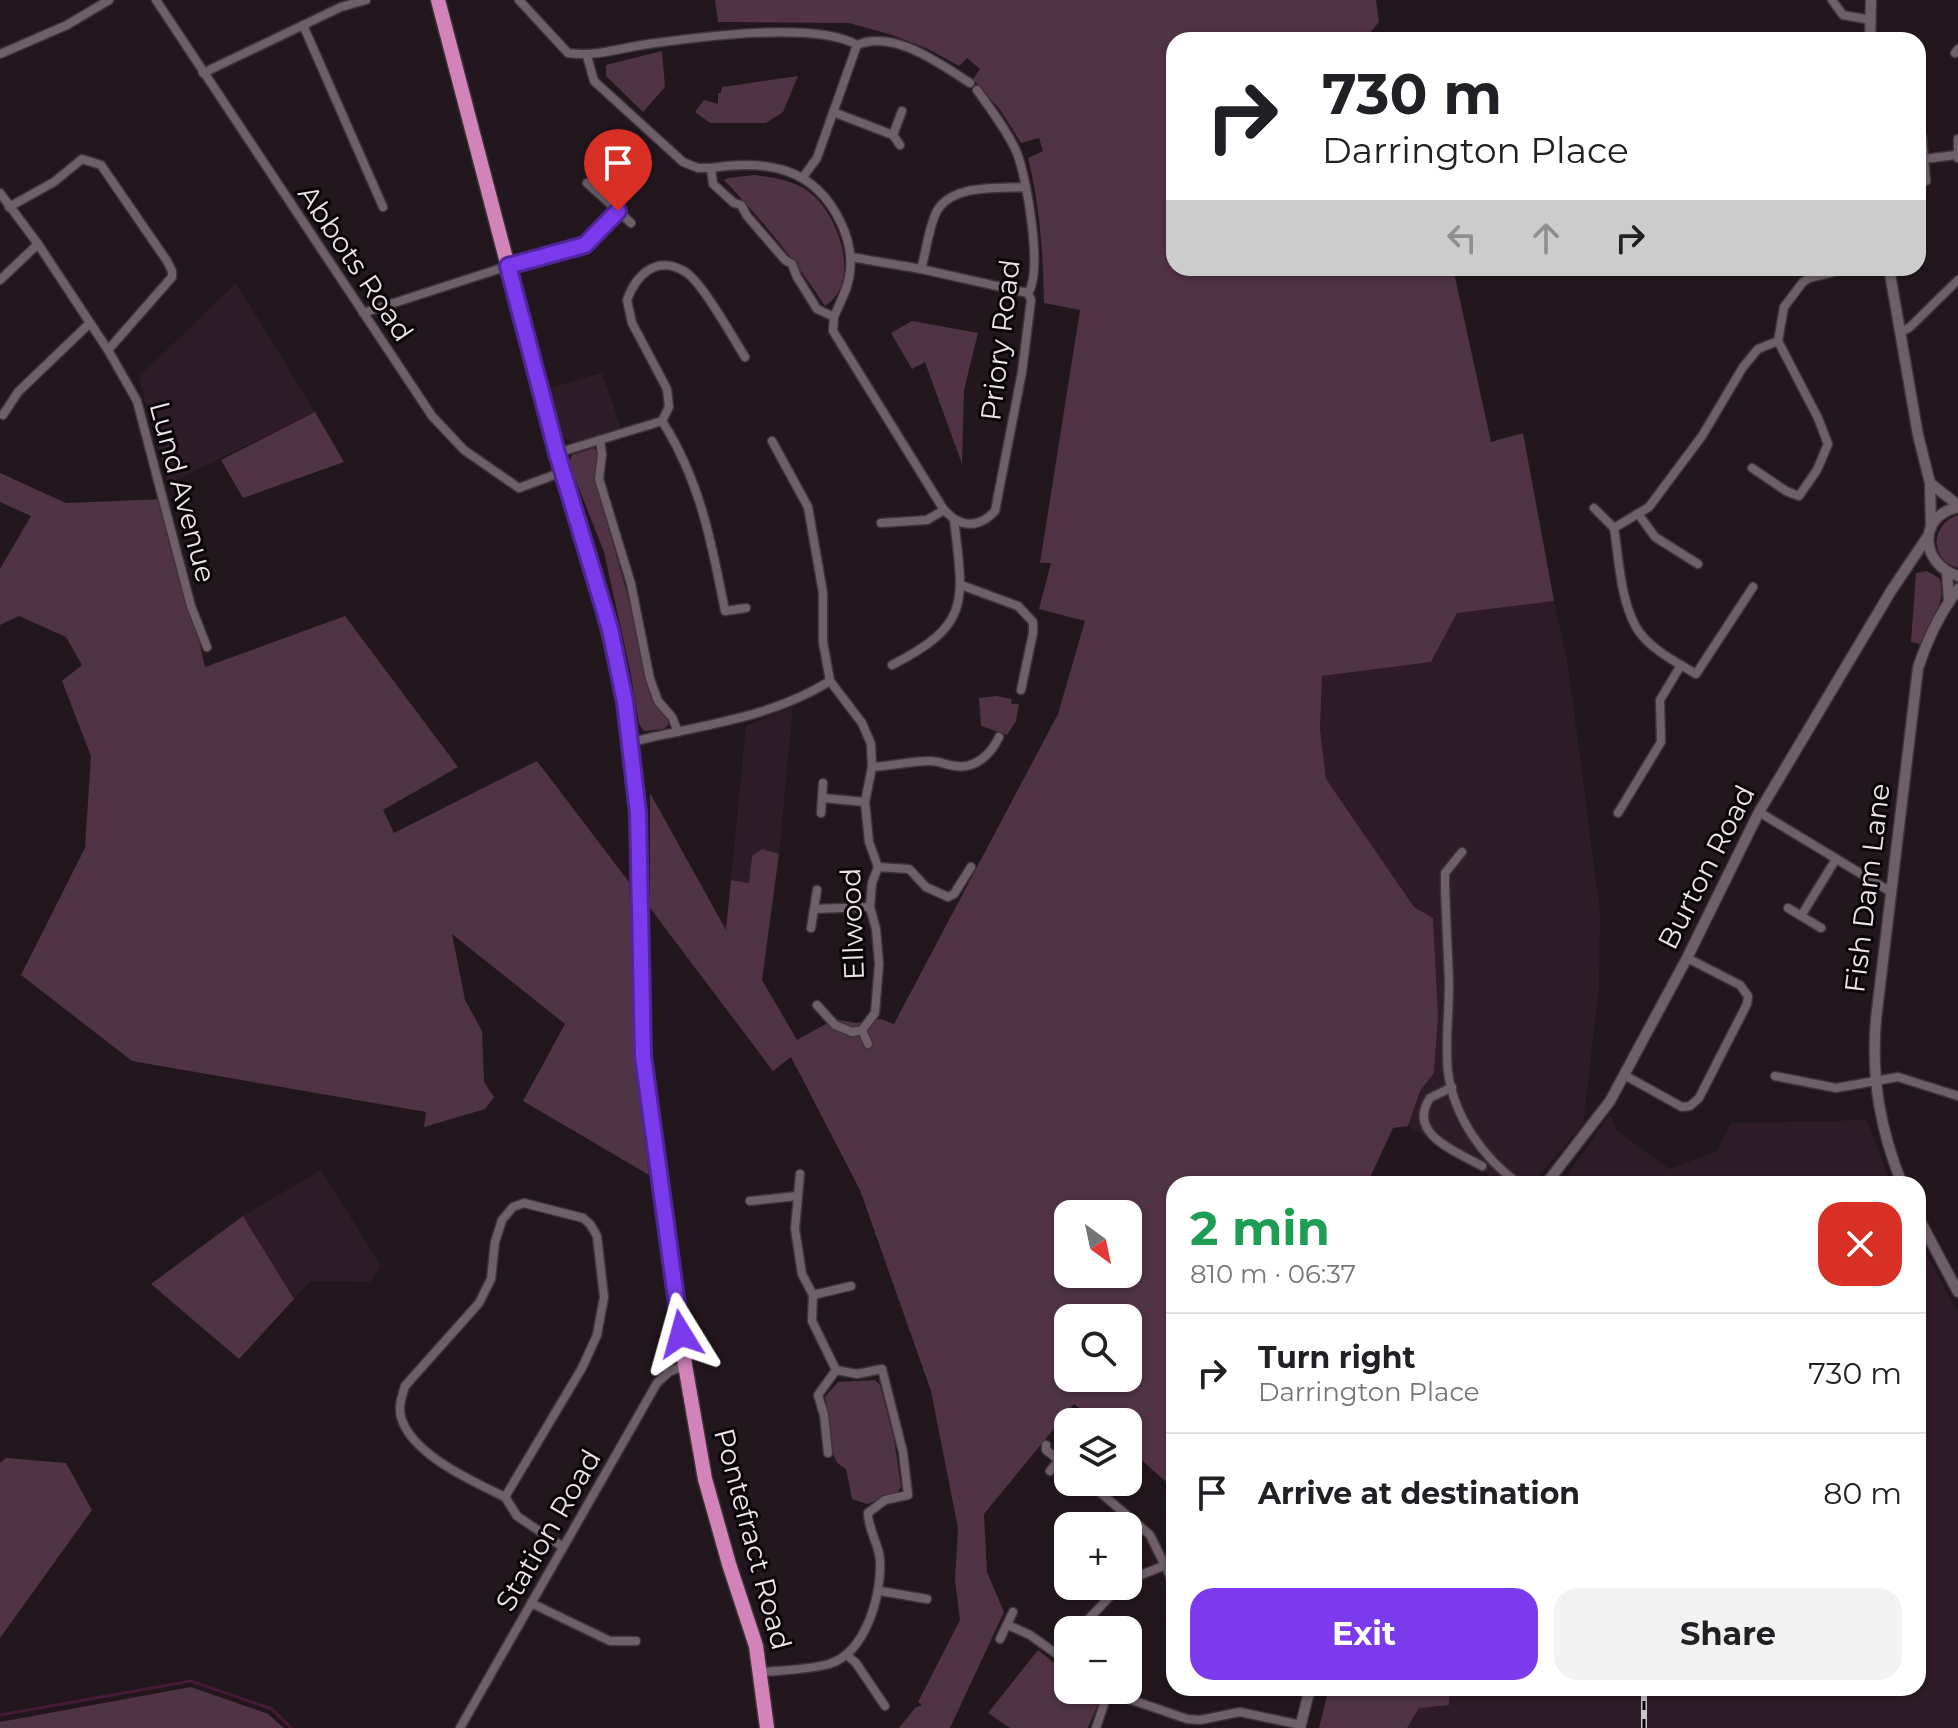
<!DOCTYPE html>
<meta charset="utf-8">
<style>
:root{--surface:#fff;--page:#f2f2f2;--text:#202124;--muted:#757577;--line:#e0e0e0;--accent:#7c3aed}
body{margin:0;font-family:Montserrat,sans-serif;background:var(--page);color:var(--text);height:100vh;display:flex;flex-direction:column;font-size:30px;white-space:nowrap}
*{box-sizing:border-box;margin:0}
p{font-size:26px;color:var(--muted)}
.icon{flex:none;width:44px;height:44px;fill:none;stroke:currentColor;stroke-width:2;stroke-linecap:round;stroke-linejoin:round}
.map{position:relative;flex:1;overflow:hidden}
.sheet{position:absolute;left:1166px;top:1176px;width:760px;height:520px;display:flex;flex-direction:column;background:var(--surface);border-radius:24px;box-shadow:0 2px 6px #0004}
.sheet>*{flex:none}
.banner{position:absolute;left:1166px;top:32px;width:760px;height:244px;border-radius:24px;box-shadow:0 2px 6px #0004;background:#fff;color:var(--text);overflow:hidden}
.needle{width:52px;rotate:147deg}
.fabs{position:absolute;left:1054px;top:1200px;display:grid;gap:16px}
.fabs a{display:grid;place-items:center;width:88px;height:88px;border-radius:16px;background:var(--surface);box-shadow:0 2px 6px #0004;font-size:40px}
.pin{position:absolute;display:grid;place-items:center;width:68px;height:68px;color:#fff;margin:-82px -34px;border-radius:50% 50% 50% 0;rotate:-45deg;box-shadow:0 0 8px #0007}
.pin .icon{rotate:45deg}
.me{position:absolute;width:88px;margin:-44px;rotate:352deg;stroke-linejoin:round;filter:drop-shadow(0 0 6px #0008)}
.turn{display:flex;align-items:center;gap:28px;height:168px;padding:0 24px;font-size:36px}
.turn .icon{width:104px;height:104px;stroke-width:2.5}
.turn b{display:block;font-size:56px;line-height:68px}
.lanes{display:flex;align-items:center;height:76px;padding:0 24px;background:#0003;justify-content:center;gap:40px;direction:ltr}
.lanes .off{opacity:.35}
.round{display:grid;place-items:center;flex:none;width:84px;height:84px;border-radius:24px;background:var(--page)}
.summary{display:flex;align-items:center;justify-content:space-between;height:136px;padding:0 24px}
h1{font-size:48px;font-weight:700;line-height:60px;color:#1e9e55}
.action{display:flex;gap:16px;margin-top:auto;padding:16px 24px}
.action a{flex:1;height:92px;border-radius:24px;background:var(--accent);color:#fff;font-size:32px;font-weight:700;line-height:92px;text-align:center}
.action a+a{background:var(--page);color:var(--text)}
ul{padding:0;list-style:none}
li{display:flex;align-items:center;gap:24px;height:120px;padding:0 24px;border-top:2px solid var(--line)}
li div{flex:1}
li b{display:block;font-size:30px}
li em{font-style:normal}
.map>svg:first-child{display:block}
.built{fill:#2e1c28}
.green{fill:#513346;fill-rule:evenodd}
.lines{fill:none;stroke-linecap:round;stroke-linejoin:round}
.stream{stroke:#461b38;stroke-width:3}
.minor-casing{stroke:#3e343a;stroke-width:11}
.tertiary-casing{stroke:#3e343a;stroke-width:13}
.trunk-casing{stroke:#3e343a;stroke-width:17}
.minor{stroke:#6f5f69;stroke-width:8}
.tertiary{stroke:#6f5f69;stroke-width:10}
.trunk{stroke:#d284b8;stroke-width:14}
.rail-casing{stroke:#ccc2c9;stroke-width:6}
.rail{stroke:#090507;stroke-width:3;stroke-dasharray:9;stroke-linecap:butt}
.route-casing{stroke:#51269a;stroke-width:20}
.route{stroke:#7c3aed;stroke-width:14}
.labels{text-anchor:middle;stroke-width:6;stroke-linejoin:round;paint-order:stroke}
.street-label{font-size:28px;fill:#ede4ea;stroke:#090507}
</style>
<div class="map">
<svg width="1958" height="1728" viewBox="0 0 1958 1728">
<rect width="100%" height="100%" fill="#23171e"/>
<g class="built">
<polygon points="236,283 315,412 168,484 139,377"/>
<polygon points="602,373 621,428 574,442 568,440 563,436 549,388"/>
<polygon points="1554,601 1568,665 1600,912 1599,988 1583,1124 1532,1184 1489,1184 1492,1178 1488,1175 1408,1126 1420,1091 1434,1073 1438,1016 1433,918 1414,907 1326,779 1320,729 1322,676 1431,662 1457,613"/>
<polygon points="793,707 779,854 762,849 752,857 749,883 731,880 746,726"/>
<polygon points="1610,1114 1616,1130 1669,1169 1717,1151 1731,1123 1867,1120 1891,1184 1571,1184 1568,1174"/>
<polygon points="321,1170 381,1266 370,1282 311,1281 294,1299 243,1216"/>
<polygon points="1918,1239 1958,1312 1958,1728 1407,1728 1419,1707 1449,1705 1450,1688 1918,1688"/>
</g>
<g class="green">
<path d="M 715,0 L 1376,0 L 1379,22 L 1364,40 L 1174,40 L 1174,268 L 1453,268 L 1491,442 L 1523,433 L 1554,601 L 1457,613 L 1431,662 L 1322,676 L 1320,729 L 1326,779 L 1414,907 L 1433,918 L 1438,1016 L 1434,1073 L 1420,1091 L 1408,1126 L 1393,1128 L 1367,1184 L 1174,1184 L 1174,1489 L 1128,1448 L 1128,1422 L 1097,1422 L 1074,1404 L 984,1514 L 987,1572 L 1004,1612 L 950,1728 L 899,1728 L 915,1708 L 922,1705 L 918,1702 L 960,1620 L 955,1580 L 958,1528 L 931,1391 L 860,1190 L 791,1057 L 773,1071 L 650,908 L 650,793 L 726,930 L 731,880 L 749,883 L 752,856 L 762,849 L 779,854 L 762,980 L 797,1040 L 835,1019 L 856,1023 L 881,1019 L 894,1024 L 1058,714 L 1085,621 L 1039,609 L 1051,563 L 1040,563 L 1080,310 L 1044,303 C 1043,253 1040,206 1028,158 L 1043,151 L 1039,138 L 1021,143 L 1001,111 L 973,79 L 980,69 L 967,58 L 959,66 L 928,49 L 892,35 L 849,23 L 718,22 ZM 1068,1214 L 1128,1214 L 1128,1274 L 1068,1274 ZM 1068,1318 L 1128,1318 L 1128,1378 L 1068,1378 Z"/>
<polygon points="662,51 665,87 643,112 606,76 606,65"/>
<polygon points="798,76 783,112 766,123 710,123 695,112 704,100 718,104 718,93 721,93 722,87"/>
<path d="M 755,175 C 774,178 792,180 808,191 C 838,212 863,282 825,306 C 795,260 762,220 724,180 L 728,178 Z"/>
<polygon points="912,321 978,333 964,390 962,464 925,362 912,369 891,333"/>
<polygon points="315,412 344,462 243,498 221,460"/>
<polygon points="594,448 599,455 596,484 627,593 646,676 657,704 668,721 668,725 664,729 644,731 639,724 630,670 604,552 569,463 572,455"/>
<polygon points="0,473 66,503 167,499 205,667 345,616 458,767 383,810 394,833 537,761 629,882 637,1082 649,1175 523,1101 565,1024 452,934 465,1000 482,1031 484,1082 494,1097 485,1109 424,1127 426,1112 132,1061 21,975 85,848 91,756 62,681 82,665 66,637 19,616 0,625 0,569 31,516 0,502"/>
<path d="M 1958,515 L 1958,568 C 1929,560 1930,524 1958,515 Z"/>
<path d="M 1927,571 L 1939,578 C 1948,601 1930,624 1920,644 L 1911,642 L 1916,573 Z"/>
<polygon points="997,696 1012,699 1011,704 1019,704 1016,721 1007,735 981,726 979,698"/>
<polygon points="243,1216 294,1299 239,1359 151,1284"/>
<path d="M 875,1380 L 880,1385 L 894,1439 L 901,1487 L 897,1493 L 867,1504 L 852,1499 L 846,1469 C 843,1467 839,1465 837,1462 C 830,1454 829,1410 825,1397 L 838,1382 Z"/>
<polygon points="6,1458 66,1463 92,1510 0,1638 0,1463"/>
<polygon points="1038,1650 1068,1674 1068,1690 1088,1690 1100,1699 1088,1728 1010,1728 988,1713"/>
<polygon points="191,1687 268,1714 284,1728 0,1728 0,1722"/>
<polygon points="1329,1688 1450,1688 1449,1705 1419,1708 1407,1728 1319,1728"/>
</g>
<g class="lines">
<polyline class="stream" points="0,1715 191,1681 272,1709 291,1728"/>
<defs>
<g id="minor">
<polyline points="156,0 432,416 464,450 519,488 562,472"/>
<path d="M 519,0 L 568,53 C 596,57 621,48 648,44 C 698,37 816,21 857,45 C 894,29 940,64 970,83"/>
<polyline points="1832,0 1843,15 1871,20"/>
<polyline points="303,25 383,207"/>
<polyline points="1955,53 1958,49"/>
<polyline points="0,54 67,25 109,0"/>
<path d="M 587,56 L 594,81 L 683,162 L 698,168 L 711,168 L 713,184 L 734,203 L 741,205 L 747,216 L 785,260 L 792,264 L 797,277 L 817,309 L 834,317 L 833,331 L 944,510 L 954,519 C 963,600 973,624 892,665"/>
<polyline points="203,73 341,7 366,0"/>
<polyline points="833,112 893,135"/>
<polyline points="1922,137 1926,181"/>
<polyline points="900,145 893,135 902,111"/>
<polyline points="1958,158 1958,139"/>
<polyline points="1924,159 1956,155"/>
<path d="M 711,168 C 766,159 815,167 841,223 C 848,238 852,254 850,271 C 849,287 840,302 834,317"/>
<polyline points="803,177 817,158 857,45"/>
<polyline points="0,193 38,244 108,350 137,401 191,606 207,647"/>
<polyline points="9,207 54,182 82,159 101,165 167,261 172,271 172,277 108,350"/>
<polyline points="618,211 631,223"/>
<polyline points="851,257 921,269 1028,293"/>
<path d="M 921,269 C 926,252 928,232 935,215 C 948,183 998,189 1026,187"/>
<polyline points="0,280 38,244"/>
<polyline points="363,313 508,266 585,245 618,211 587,183"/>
<polyline points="1900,333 1910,327 1958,280"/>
<polyline points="3,415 18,392 90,323"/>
<path d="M 662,421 L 669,407 L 667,389 L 632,323 L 627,300 C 636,275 656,255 684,271 C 701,280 733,338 745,357"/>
<path d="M 662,421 C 700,480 712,544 725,611 L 746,608"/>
<polyline points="600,440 602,454 599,479 631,584 650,679 658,701 672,717 678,732"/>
<polyline points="772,441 808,507 823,593 823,642 830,681 862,723 871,744 872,767 865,802 869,842 878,867 872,883 870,907 876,929 879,964 875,1013 862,1030 852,1032 835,1025 817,1005"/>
<polyline points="557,453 662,421"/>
<polyline points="1752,468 1786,491 1799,496 1817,470 1828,444 1818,418 1778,341 1784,307 1803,282 1809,278 1851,268"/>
<polyline points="1594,508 1614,528"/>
<polyline points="1639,515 1655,537 1698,564"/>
<path d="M 954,519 C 969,528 983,524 995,511 L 1022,372 L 1031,300 L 1028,293 C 1043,271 1027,179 1017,153 C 1007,130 991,110 977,90"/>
<polyline points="881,523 927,520 944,510"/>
<polyline points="961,585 1018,606 1033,622 1033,633 1021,690"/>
<path d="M 1753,587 L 1696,674 C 1676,662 1648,648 1636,627 C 1620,598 1619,559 1614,528 L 1649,507 L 1702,436 L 1743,367 L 1758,349 L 1778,341"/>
<path d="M 631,742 C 700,725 769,719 830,681"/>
<path d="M 872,767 C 891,766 911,761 930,761 C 939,761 946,765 955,766 C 976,769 991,754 999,737"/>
<polyline points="823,798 865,802"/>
<polyline points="1759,812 1891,892"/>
<polyline points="821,813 823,783"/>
<polyline points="1618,813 1661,742 1660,700 1681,665"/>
<path d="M 1462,852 L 1445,873 L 1445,886 C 1446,919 1448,952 1449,985 C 1449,1013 1445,1044 1448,1072 C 1454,1117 1483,1158 1519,1184"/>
<polyline points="878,867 909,869 926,887 948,897 954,894 971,867"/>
<polyline points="1788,908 1821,928"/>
<polyline points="814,909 870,907"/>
<polyline points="1801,916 1836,859"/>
<polyline points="811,928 817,890"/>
<polyline points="862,1030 868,1044"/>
<polyline points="1626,1076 1682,1107 1690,1106 1699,1098 1747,1004 1748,996 1740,985 1687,958"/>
<polyline points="1775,1076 1836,1088 1898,1077 1958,1096"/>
<path d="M 1452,1087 L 1430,1098 C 1406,1134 1457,1152 1482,1166"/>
<polyline points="750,1201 797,1196"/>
<polyline points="813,1295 851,1286"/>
<polyline points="1046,1445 1046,1450 1068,1467"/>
<polyline points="828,1453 824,1415 818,1395 836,1370"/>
<polyline points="1050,1471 1059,1460"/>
<polyline points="1088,1482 1150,1535 1174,1584"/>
<path d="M 505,1497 C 472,1481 411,1454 401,1417 C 398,1407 402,1396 405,1386 L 479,1303 L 491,1279 L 495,1242 L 502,1220 L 513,1207 L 524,1203 L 583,1218 L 590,1224 L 597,1236 L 604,1297 L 597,1335 L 582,1368 L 505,1497 L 517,1516 L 563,1547"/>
<polyline points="1128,1580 1166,1565"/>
<polyline points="880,1591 927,1599"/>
<polyline points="531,1603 610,1641 636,1641"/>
<polyline points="1008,1625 1030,1635 1068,1662"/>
<polyline points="1078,1630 1120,1586"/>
<polyline points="1000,1639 1013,1612"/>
<polyline points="847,1655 856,1663 885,1706"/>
<polyline points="1060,1655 1068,1644"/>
<path d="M 762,1672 C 783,1670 808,1670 829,1664 C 866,1653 882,1594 880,1560 C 879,1544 868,1530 868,1513 L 885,1500 L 908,1495 L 903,1452 L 882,1369 L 857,1374 L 836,1370 L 812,1321 L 813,1295 L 802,1274 L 795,1229 L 800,1174"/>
<polyline points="1103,1690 1187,1719 1200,1720 1240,1712 1301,1725"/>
<polyline points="460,1728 657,1383 669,1372 685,1365"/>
<polyline points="1096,1728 1108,1692"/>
</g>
<g id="tertiary">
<polyline points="1870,40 1871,0"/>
<polyline points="1889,268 1918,435 1930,483 1931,528"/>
<polyline points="1930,483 1958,505"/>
<path d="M 1958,507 C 1917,516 1920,564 1958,576"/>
<polyline points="1947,572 1949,602"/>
<polyline points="1546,1184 1610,1101 1687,958 1759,812 1891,591 1928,536"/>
<path d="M 1902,1184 C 1880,1129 1871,1078 1876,1019 L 1918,668 C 1927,640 1940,613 1958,589"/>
<polyline points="1918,1217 1958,1292"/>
<polyline points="1300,1728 1310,1688"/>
</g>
<polyline id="trunk" points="438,0 557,453 590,559 622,685 637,806 643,1056 685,1365 705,1479 729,1564 756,1646 767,1728"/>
</defs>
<use href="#minor" class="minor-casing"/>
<use href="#tertiary" class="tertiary-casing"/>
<use href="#trunk" class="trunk-casing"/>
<use href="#minor" class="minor"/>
<use href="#tertiary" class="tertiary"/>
<use href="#trunk" class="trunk"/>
<defs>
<polyline id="rail" points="1644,1728 1644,1688"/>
</defs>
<use href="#rail" class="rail-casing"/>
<use href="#rail" class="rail"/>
</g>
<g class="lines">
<defs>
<polyline id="route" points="618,211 585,245 508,266 557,453 610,629 625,702 638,813 643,1056 681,1334"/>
</defs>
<use href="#route" class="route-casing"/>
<use href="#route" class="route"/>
</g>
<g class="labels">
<g class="street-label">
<text transform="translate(356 263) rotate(56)" y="10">Abbots Road</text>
<text transform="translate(1000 340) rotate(-83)" y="10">Priory Road</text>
<text transform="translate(183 492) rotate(75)" y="10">Lund Avenue</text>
<text transform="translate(1706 867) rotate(-63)" y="10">Burton Road</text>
<text transform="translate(1867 888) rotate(-83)" y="10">Fish Dam Lane</text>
<text transform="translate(852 924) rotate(-92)" y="10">Ellwood</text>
<text transform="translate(548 1530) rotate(-60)" y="10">Station Road</text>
<text transform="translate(753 1539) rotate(75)" y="10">Pontefract Road</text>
</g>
</g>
</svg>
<div class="fabs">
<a><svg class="needle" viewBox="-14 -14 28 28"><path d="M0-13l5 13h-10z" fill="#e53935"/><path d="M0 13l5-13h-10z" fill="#757577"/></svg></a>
<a><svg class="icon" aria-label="search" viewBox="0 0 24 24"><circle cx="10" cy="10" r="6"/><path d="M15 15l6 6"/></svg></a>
<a><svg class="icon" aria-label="layers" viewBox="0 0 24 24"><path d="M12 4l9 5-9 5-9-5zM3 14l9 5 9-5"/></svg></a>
<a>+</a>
<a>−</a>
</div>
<div class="pin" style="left:618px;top:211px;background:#d93025"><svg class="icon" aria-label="arrive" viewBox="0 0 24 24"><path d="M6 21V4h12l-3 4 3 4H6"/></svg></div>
<svg class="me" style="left:681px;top:1334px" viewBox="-20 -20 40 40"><path d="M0-17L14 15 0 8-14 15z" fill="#7c3aed" stroke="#fff" stroke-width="4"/></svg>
<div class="banner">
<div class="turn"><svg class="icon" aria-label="right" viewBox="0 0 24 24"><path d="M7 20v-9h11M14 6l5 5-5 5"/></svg><div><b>730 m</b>Darrington Place</div></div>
<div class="lanes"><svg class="icon off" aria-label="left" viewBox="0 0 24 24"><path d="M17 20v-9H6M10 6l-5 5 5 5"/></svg><svg class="icon off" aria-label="ahead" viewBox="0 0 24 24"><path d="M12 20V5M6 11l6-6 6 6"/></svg><svg class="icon" aria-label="right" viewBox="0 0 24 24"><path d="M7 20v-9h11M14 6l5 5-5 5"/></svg></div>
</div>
<section class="sheet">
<div class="summary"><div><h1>2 min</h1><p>810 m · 06:37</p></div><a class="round" style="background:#d93025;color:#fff"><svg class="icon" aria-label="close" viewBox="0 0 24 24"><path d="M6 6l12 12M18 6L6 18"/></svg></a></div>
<ul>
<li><svg class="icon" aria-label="right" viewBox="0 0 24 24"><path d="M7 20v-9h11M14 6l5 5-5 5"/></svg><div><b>Turn right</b><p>Darrington Place</p></div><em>730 m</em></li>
<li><svg class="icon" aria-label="arrive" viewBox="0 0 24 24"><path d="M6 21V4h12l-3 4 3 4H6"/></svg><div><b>Arrive at destination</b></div><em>80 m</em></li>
</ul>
<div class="action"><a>Exit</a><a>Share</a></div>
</section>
</div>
